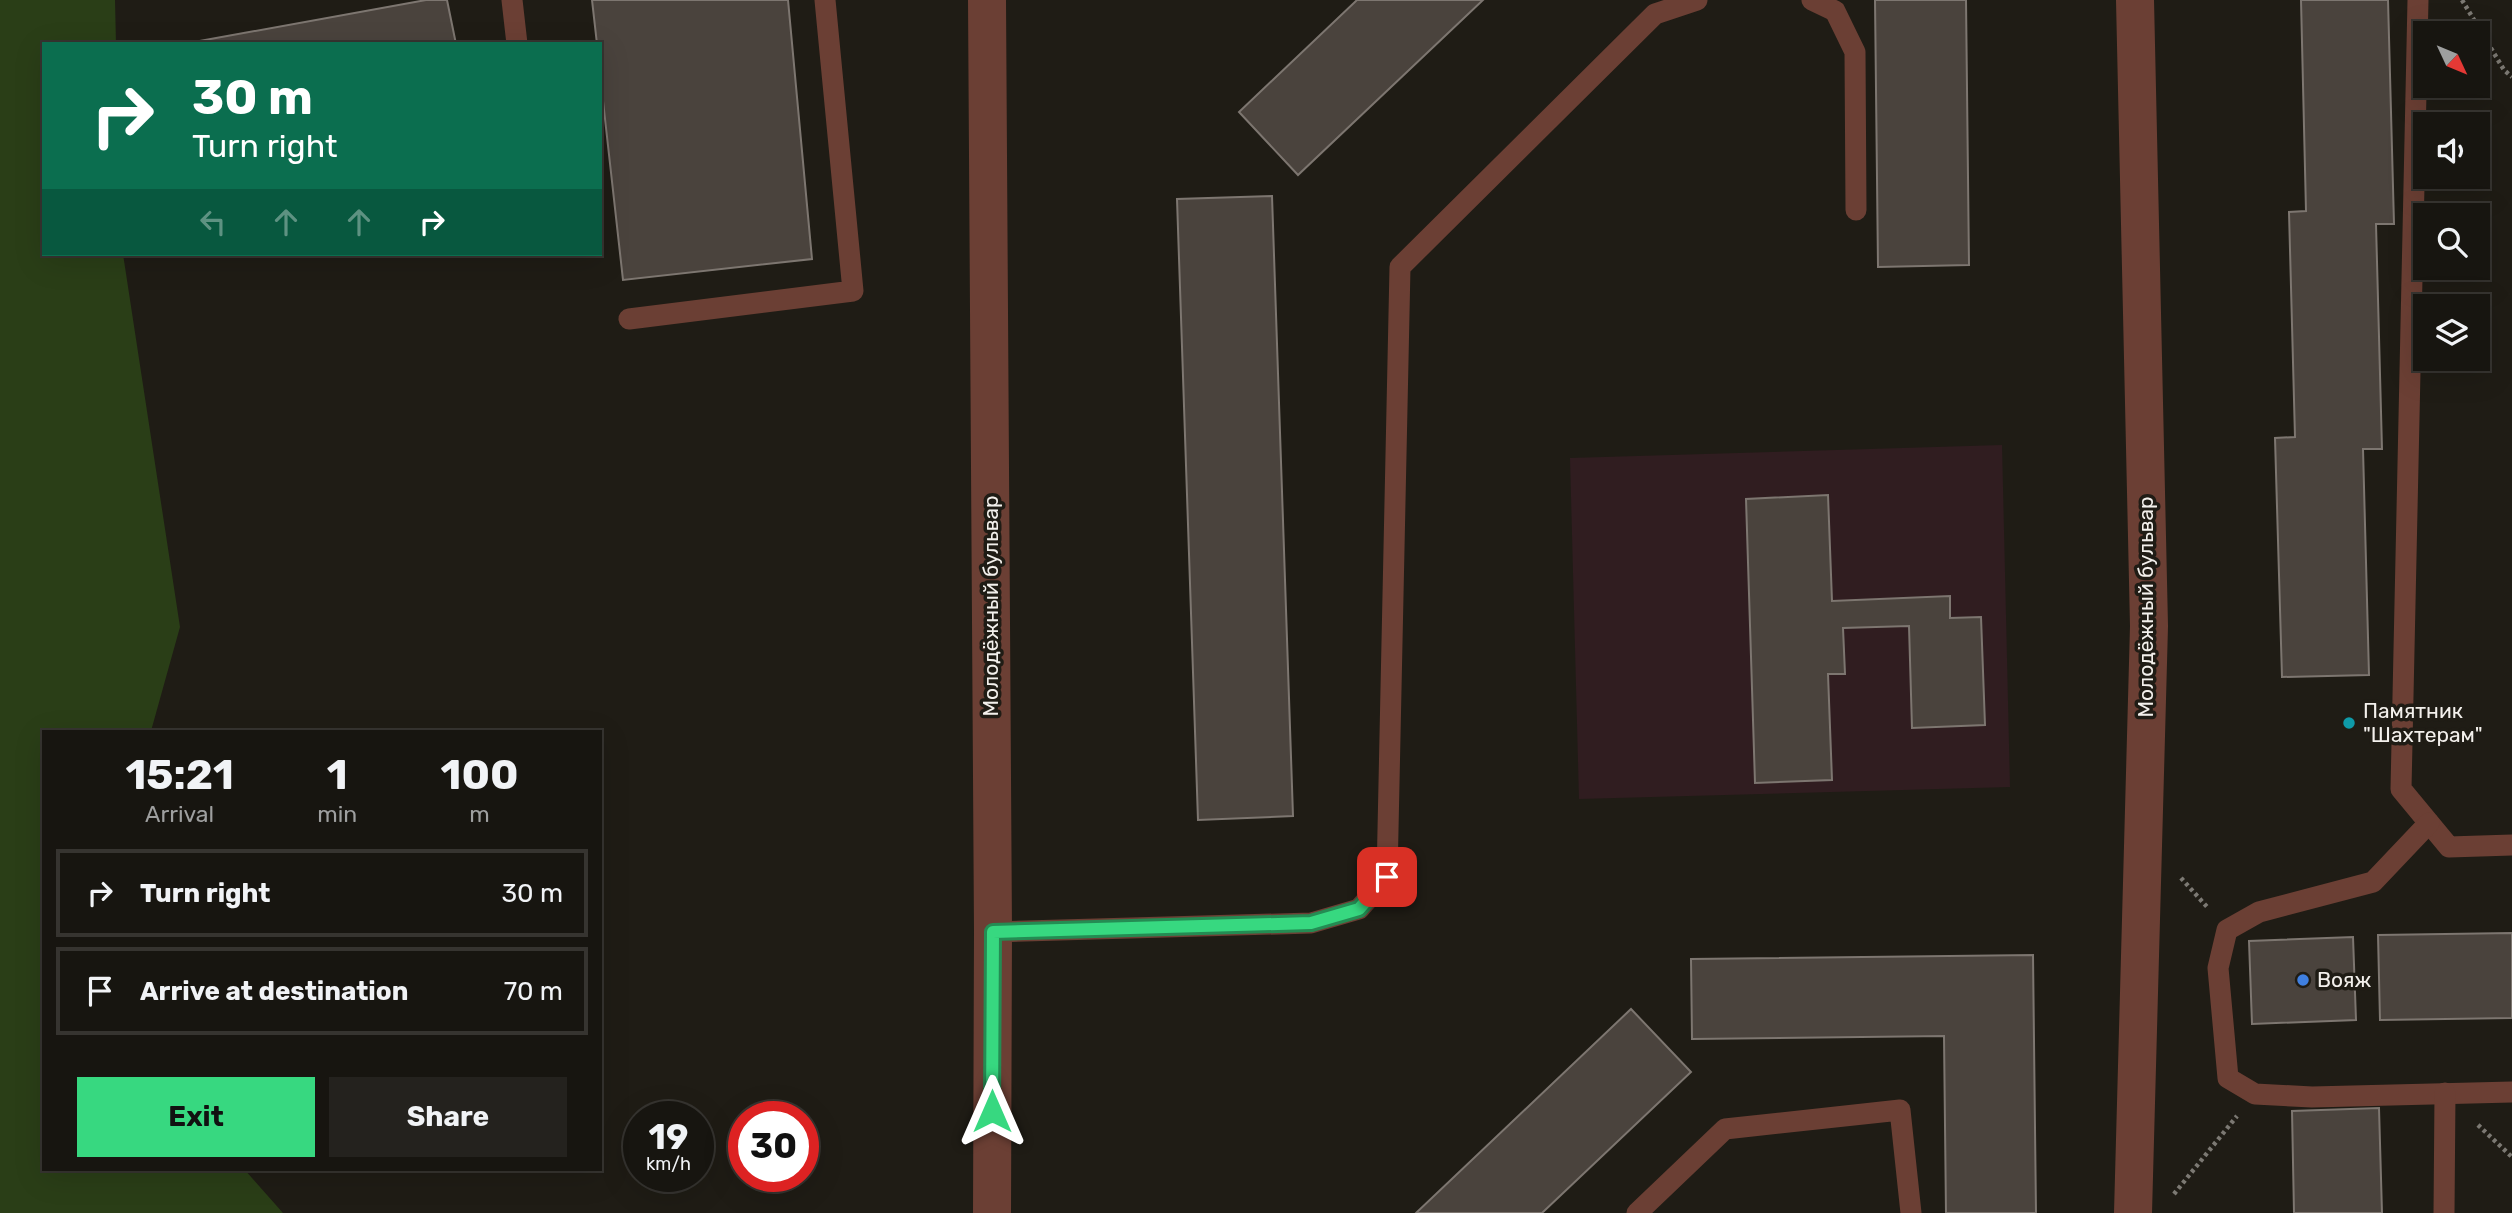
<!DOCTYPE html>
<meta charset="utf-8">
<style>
:root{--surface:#171510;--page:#24221e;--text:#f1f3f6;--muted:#9e9f9f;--line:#363430;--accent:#37d880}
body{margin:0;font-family:Rubik,sans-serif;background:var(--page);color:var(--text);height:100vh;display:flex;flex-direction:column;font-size:26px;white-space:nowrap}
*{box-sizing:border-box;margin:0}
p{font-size:23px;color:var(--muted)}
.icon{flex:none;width:38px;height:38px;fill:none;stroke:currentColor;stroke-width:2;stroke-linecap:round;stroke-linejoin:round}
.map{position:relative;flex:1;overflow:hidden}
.details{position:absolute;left:42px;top:730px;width:560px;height:441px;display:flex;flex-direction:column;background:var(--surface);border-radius:0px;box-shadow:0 7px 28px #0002,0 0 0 2px var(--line)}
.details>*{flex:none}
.guide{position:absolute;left:42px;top:42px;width:560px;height:214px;border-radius:0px;box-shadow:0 7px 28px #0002,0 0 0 2px var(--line);background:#0b6e4f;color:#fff;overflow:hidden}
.needle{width:46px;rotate:134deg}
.fabs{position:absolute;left:2413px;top:21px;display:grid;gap:14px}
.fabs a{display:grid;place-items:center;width:77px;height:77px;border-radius:0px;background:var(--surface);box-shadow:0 7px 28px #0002,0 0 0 2px var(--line);font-size:35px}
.speed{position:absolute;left:623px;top:1101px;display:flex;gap:14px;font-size:35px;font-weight:700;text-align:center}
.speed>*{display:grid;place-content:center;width:91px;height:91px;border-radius:50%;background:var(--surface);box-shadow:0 7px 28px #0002,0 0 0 2px var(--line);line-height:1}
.speed small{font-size:18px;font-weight:400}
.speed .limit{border:10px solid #d22;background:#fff;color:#111}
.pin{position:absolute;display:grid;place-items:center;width:60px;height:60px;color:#fff;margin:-30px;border-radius:14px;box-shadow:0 4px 10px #0006}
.me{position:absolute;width:77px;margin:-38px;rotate:0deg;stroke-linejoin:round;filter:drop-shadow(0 0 5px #0008)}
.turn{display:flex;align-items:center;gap:24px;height:147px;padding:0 35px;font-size:32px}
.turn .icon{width:91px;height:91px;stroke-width:2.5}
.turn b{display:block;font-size:49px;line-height:60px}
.lanes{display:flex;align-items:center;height:66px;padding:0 35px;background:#0003;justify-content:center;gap:35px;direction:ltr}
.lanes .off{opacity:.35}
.eta{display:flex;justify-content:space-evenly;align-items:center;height:119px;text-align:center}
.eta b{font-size:42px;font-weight:700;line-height:49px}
.primary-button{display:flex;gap:14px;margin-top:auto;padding:14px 35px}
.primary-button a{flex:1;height:80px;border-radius:0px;background:var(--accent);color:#111;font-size:28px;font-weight:700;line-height:80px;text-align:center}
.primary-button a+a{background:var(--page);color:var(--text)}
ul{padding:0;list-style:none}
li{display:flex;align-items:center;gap:21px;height:88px;margin:0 14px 10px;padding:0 21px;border:4px solid var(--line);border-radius:0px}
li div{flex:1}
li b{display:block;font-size:26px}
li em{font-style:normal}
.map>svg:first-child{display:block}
.education{fill:#301d20}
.green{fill:#2a3e17}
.building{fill:#4a433d;stroke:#7d7670;stroke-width:2}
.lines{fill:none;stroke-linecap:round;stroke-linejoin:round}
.path{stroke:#7c7973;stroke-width:4.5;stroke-dasharray:3.5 3.5;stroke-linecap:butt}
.lane{stroke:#6b3f34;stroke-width:21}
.street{stroke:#6b3f34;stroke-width:38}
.route-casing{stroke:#248c53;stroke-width:18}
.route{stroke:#37d880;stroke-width:12}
.culture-dot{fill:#0f9aa8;stroke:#1f1c15;stroke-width:2.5}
.shop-dot{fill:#3f7fe0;stroke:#1f1c15;stroke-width:2.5}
.labels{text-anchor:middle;stroke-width:7;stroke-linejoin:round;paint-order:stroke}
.street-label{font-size:21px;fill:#f3f0ec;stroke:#1f1c15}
.poi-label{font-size:21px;fill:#f3f0ec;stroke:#1f1c15;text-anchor:start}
</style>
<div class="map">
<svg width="2512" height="1213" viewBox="0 0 2512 1213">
<rect width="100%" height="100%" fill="#1f1c15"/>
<polygon class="education" points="2002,445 2010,787 1579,799 1570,458"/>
<polygon class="green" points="0,0 115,0 116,44 44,44 44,254 123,254 180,627 151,731 44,732 44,1169 244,1169 283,1213 0,1213"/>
<g class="building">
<polygon points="426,0 447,0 456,44 183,44"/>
<polygon points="592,0 788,0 812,259 623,280 600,74 600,44 597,44"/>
<polygon points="1357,0 1483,0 1298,175 1239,112"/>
<polygon points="1875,0 1966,0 1969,265 1878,267"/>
<polygon points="2301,0 2388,0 2394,224 2376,224 2382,449 2363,449 2369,675 2282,677 2275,438 2295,437 2289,212 2306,211"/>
<polygon points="1272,196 1293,816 1198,820 1177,199"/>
<polygon points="1828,495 1832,601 1950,596 1950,618 1981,617 1985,725 1912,728 1909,626 1843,628 1845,674 1828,674 1832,780 1755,783 1746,499"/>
<polygon points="2512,933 2512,1018 2380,1020 2378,935"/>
<polygon points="2353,937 2356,1020 2252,1024 2249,941"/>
<polygon points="2033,955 2036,1213 1946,1213 1944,1036 1692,1039 1691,959"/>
<polygon points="1631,1009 1691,1072 1542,1213 1416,1213"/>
<polygon points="2379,1108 2382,1213 2294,1213 2292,1111"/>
</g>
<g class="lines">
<g class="path">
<polyline points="2462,0 2504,70 2512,77"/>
<polyline points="2181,878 2208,908"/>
<polyline points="2478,1125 2512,1157"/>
<polyline points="2174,1194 2237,1116"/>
</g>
<g class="lane">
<polyline points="512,0 517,44"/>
<polyline points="1812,0 1835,11 1855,52 1856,210"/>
<polyline points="2418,0 2401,789 2449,847 2512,845"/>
<polyline points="629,319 853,291 825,0"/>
<polyline points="2429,823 2373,882 2259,912 2227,930 2218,968 2228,1078 2255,1094 2312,1097 2512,1092"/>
<polyline points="993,932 1311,923 1359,909 1387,877 1400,267 1655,14 1697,0"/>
<polyline points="1637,1213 1725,1129 1900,1110 1911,1213"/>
<polyline points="2444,1213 2445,1093"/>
</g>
<g class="street">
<polyline points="987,0 993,932 992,1213"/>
<polyline points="2133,1213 2149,626 2135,0"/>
</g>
</g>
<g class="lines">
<defs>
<polyline id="route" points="992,1111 993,932 1311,923 1359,909 1387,877"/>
</defs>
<use href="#route" class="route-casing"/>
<use href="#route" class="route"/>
</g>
<circle class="culture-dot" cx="2349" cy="723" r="7"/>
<circle class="shop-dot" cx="2303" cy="980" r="7"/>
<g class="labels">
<g class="street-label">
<text transform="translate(991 606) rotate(-90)" y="7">Молодёжный бульвар</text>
<text transform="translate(2146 607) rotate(-90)" y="7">Молодёжный бульвар</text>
</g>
<g class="poi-label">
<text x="2363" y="718">Памятник<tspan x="2363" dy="24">"Шахтерам"</tspan></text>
<text x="2317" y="987">Вояж</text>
</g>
</g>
</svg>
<div class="fabs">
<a><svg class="needle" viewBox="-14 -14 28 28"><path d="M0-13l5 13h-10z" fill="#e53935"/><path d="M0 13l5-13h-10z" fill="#9e9f9f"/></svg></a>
<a><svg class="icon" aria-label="sound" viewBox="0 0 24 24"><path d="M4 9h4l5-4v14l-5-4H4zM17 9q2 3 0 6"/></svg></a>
<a><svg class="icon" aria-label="search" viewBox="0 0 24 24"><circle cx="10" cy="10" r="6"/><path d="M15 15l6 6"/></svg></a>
<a><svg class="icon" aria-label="layers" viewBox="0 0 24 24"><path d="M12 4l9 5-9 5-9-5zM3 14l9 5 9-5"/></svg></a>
</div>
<div class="speed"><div>19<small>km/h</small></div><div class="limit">30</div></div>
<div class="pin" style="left:1387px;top:877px;background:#d93025"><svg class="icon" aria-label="arrive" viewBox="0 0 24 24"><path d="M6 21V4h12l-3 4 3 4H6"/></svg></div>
<svg class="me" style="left:992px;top:1111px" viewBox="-20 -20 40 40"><path d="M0-17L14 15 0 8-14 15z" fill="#37d880" stroke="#fff" stroke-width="4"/></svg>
<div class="guide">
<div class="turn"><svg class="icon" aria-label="right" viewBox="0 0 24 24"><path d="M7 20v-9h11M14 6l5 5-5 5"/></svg><div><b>30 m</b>Turn right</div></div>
<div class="lanes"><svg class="icon off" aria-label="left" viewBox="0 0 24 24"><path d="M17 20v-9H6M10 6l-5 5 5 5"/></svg><svg class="icon off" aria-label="ahead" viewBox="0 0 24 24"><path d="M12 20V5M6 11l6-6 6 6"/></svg><svg class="icon off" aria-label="ahead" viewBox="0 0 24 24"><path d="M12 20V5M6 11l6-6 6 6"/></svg><svg class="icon" aria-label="right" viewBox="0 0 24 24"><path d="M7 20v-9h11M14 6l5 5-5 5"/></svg></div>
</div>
<section class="details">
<div class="eta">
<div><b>15:21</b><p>Arrival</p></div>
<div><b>1</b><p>min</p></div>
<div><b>100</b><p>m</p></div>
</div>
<ul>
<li><svg class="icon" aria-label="right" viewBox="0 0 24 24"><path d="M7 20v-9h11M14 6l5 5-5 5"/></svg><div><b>Turn right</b></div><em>30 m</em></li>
<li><svg class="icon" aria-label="arrive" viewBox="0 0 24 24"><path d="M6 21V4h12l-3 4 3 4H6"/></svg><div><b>Arrive at destination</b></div><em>70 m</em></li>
</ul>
<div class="primary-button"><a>Exit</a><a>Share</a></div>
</section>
</div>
